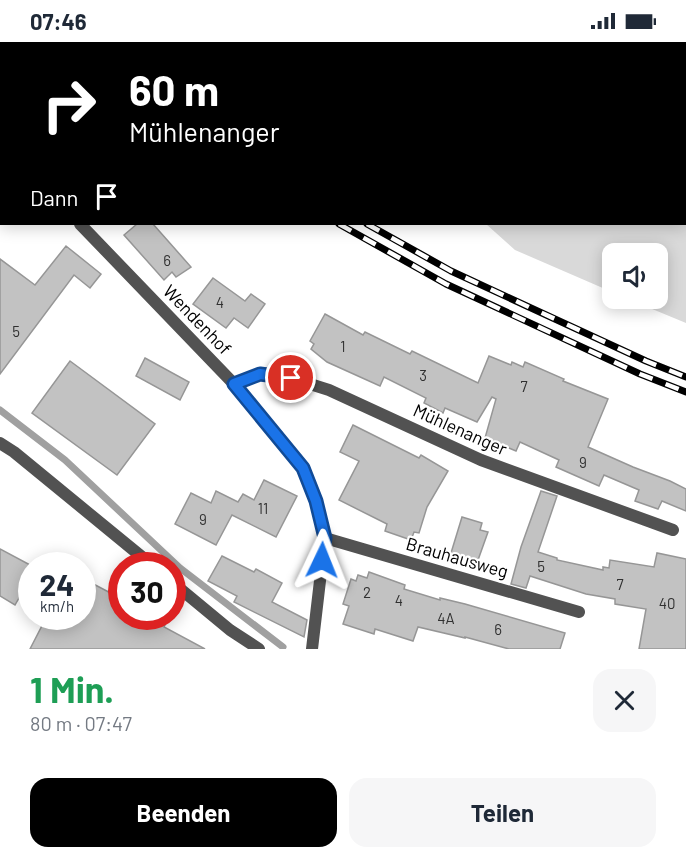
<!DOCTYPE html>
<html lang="de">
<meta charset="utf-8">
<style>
:root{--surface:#fff;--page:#f6f6f7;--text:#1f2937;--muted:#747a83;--accent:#000}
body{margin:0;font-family:Barlow,sans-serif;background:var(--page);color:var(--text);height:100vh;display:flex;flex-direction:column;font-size:22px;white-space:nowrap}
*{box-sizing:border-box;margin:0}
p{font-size:20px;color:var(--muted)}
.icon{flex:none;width:33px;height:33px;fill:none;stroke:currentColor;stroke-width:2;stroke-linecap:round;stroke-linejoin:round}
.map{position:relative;height:607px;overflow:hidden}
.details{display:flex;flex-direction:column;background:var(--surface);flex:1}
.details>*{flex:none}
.guide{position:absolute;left:0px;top:0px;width:687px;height:183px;box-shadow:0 3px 15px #0003;background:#000;color:#fff;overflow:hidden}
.fabs{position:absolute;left:602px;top:201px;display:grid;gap:12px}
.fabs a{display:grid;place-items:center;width:66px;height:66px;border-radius:12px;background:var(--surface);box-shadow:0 3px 15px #0003;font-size:30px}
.speed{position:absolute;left:18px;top:510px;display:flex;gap:12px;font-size:30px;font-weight:700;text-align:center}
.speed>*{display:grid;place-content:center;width:78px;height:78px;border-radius:50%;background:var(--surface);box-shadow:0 3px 15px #0003;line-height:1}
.speed small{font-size:15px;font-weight:400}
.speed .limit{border:9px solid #d22;background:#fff;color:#111}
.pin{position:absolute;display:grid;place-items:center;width:51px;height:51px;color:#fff;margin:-26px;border:3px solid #fff;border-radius:50%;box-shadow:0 2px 6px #0007}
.me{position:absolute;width:66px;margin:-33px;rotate:2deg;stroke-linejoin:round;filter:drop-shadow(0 0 4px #0008)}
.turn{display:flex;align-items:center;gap:21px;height:126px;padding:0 30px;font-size:27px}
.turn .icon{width:78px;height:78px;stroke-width:2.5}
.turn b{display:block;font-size:42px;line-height:51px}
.then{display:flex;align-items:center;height:57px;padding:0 30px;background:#0003;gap:12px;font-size:22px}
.round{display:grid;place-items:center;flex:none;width:63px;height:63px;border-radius:18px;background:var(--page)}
.head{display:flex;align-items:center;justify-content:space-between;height:102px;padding:0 30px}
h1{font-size:36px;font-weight:700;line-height:45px;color:#1e9e55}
.button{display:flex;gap:12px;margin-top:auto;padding:12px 30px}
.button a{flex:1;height:69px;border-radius:18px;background:var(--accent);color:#fff;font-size:24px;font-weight:700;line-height:69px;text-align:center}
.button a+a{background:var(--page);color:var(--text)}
.status{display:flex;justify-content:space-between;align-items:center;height:42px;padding:0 30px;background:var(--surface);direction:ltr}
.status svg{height:16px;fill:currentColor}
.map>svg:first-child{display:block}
.green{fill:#d9d9d9}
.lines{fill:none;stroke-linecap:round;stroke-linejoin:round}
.stream{stroke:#a0a0a0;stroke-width:7}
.building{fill:#c2c2c2;stroke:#969696;stroke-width:1.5}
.service{stroke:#525252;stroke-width:12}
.minor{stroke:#525252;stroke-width:12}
.rail-casing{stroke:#000;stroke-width:7}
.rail{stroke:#fff;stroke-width:4.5;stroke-dasharray:14;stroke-linecap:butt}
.route-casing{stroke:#114b97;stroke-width:15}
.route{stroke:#1a73e8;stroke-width:10}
.labels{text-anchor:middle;stroke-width:4.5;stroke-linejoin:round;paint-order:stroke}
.number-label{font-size:15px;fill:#303030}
.street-label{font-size:18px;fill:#000;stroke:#fff}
</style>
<div class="status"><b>07:46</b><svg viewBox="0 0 49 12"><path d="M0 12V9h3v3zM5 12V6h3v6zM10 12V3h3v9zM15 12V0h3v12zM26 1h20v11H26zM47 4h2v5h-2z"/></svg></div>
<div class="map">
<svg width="686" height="607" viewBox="0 0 686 607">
<rect width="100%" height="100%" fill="#fff"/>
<polygon class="green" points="142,0 686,0 686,281 628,257 657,256 657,212 612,212 612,250 515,208 486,182 686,182 686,2 144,2"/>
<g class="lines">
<polyline class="stream" points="0,368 65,418 180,526 283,605"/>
</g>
<g class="building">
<polygon points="137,182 153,182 191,225 176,235 172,230 164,238 124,193"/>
<polygon points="66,204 101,232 90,246 74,233 0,332 0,217 35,243"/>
<polygon points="213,236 245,259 251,252 265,262 248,286 234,276 226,286 193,262"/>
<polygon points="325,272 363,293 365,290 410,312 412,309 478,341 489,314 511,323 512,320 523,325 525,320 564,337 563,339 608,357 588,405 633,425 670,439 686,447 686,469 662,459 658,467 635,459 639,448 604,433 599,444 556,425 559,418 520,400 516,409 485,396 496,357 492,355 477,380 445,366 443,371 424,361 426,356 384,335 380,344 327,320 311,307 314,302 310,299"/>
<polygon points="145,316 189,340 180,358 136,334"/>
<polygon points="70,319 155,382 117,433 32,371"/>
<polygon points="353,383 419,416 421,413 448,429 427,465 419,491 414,490 411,498 385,489 387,482 339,458 359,419 340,410"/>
<polygon points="264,438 297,454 276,495 232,473 216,503 175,482 191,451 211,461 216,449 238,460 243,452 254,458"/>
<polygon points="541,449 557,454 538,510 557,516 557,518 603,528 603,525 609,526 610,518 654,525 657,511 686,517 686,607 639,607 646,567 615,562 615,557 586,552 530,534 526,546 511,542 521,505"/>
<polygon points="462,475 482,481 480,488 488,490 478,518 451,511"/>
<polygon points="0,507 32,524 32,533 15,563 0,554"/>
<polygon points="222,514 254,530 256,527 282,541 272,560 307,578 304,595 234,560 237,554 208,539"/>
<polygon points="369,530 405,543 404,547 440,558 440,556 465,562 565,591 560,607 509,607 465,595 465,596 418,585 413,599 375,587 374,592 343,582 349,564 343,562 351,537 356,539 358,533 367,536"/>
<polygon points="82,536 122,557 122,574 154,574 166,581 164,585 205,607 30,607 47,574 82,574"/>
</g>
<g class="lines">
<g class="service">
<polyline points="0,401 14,410 153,524"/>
<polyline points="172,540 230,588 259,607"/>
</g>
<g class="minor">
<polyline points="0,94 2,96"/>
<polyline points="80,182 234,342 303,425 316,459 325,496 312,607"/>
<polyline points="234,342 260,332 291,336 329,348 481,418 673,488"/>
<polyline points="325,496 579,570"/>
</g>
<defs>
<g id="rail">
<polyline points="38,0 40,2"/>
<polyline points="64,0 67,2"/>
<polyline points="339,182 446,242 640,332 686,350"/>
<polyline points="367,182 451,229 646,319 686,335"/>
</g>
</defs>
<use href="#rail" class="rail-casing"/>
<use href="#rail" class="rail"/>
</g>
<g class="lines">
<defs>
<polyline id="route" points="291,336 260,332 234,342 303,426 316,459 325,496 322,518"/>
</defs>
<use href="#route" class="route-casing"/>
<use href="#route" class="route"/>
</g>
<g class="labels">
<g class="number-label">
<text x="167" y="224">6</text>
<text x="220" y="266">4</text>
<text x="16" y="295">5</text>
<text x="343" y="310">1</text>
<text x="423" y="339">3</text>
<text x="524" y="350">7</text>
<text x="583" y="426">9</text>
<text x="263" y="472">11</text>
<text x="203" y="483">9</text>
<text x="541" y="530">5</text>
<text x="620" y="548">7</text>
<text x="367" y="556">2</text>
<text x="399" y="564">4</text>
<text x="667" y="567">40</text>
<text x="446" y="582">4A</text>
<text x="498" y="593">6</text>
</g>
<g class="street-label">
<text transform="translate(197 278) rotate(46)" y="6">Wendenhof</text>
<text transform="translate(460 388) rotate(24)" y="6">Mühlenanger</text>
<text transform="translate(457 516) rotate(16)" y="6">Brauhausweg</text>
</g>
</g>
</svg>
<div class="fabs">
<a><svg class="icon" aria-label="sound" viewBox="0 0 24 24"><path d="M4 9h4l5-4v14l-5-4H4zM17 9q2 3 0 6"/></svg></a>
</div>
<div class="speed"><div>24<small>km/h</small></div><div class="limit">30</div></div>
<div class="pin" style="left:291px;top:336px;background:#d93025"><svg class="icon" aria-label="arrive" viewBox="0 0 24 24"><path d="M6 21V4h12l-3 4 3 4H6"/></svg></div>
<svg class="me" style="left:322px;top:518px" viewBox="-20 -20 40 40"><path d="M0-17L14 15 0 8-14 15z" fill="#1a73e8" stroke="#fff" stroke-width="4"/></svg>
<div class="guide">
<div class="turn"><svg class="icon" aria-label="right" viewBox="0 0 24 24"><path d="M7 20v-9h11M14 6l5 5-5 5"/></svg><div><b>60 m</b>Mühlenanger</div></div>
<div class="then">Dann<svg class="icon" aria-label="arrive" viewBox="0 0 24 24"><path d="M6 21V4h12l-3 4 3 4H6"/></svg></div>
</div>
</div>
<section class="details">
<div class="head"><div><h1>1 Min.</h1><p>80 m · 07:47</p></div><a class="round"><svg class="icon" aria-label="close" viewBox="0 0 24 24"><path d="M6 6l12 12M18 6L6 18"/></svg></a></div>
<div class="button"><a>Beenden</a><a>Teilen</a></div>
</section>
